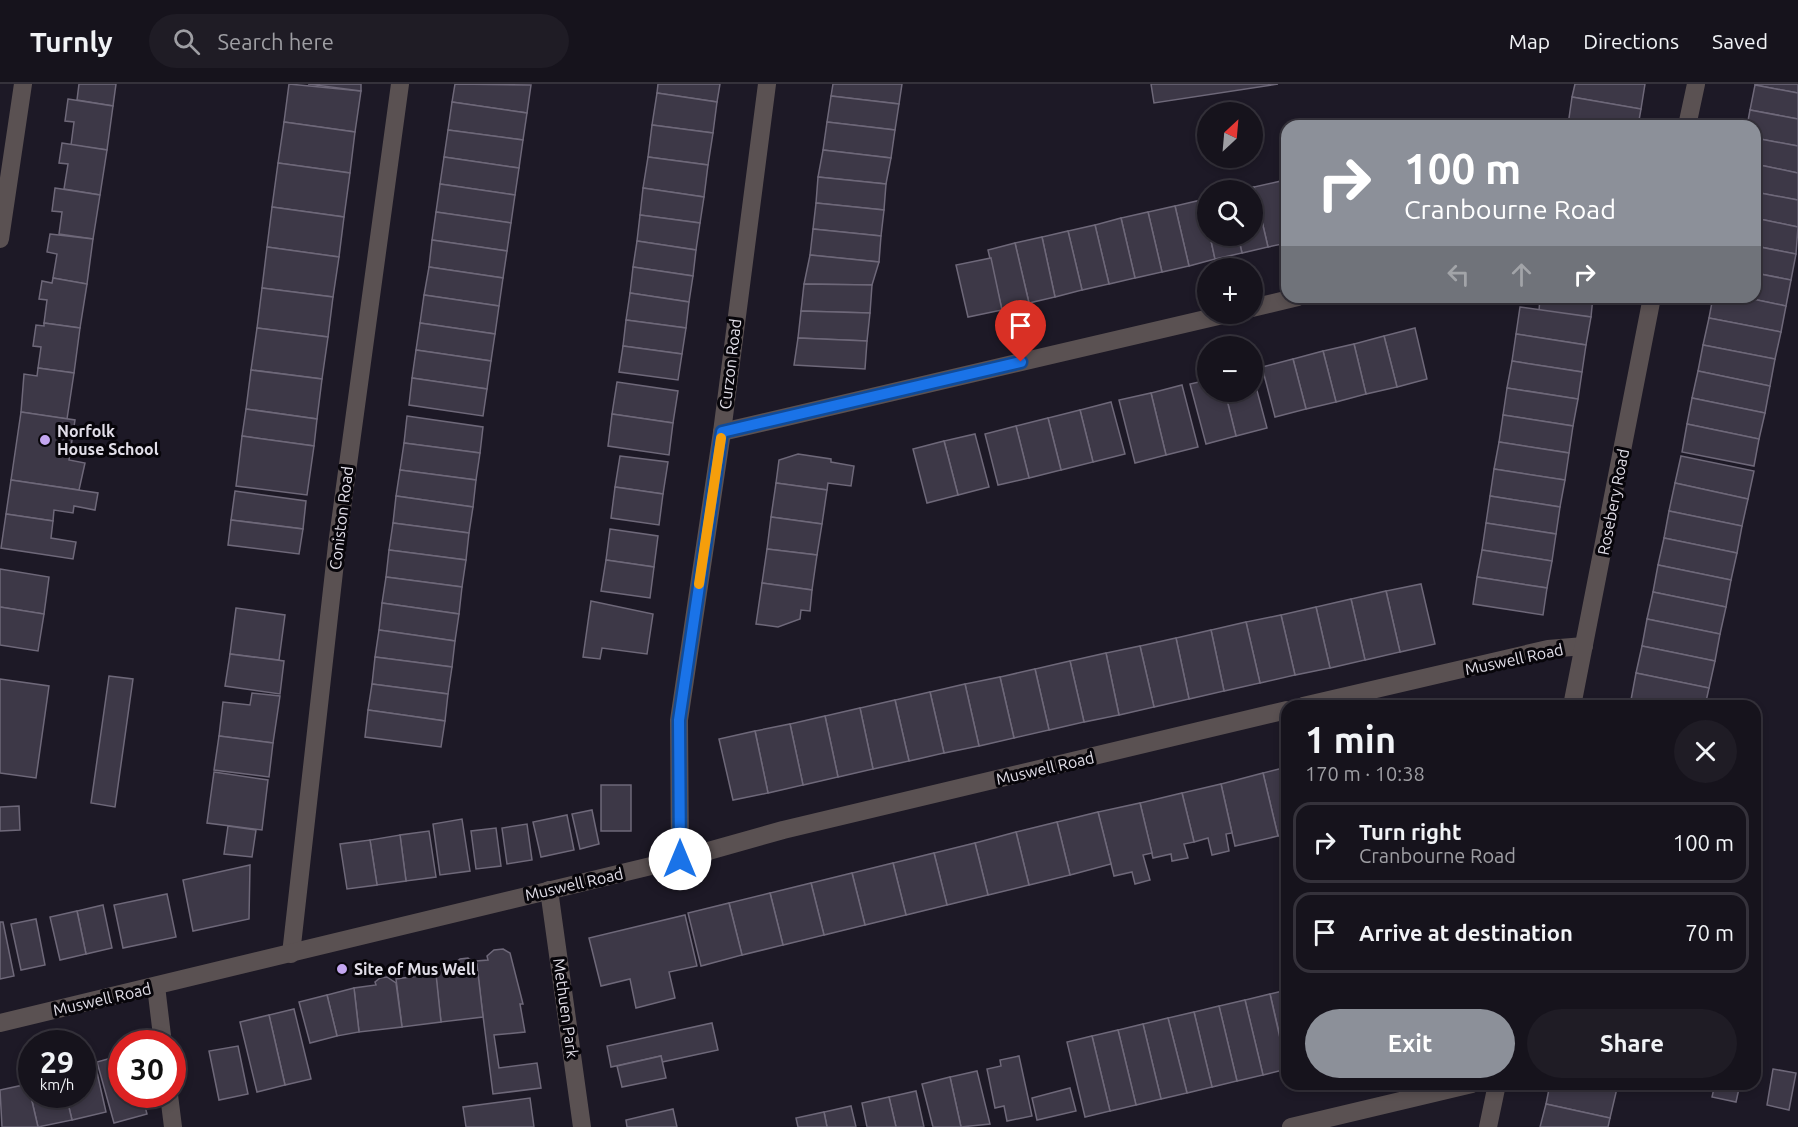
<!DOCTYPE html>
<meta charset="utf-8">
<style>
:root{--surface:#16131c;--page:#1f1c25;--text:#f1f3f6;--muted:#9e9ea3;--line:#35323b;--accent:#8c9099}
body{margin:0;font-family:Ubuntu,sans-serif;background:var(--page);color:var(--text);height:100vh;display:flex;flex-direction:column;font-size:22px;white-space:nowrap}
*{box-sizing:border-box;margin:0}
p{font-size:20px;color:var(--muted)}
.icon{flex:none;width:33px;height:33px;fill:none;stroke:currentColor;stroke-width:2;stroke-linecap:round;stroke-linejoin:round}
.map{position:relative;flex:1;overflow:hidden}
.panel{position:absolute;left:1281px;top:616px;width:480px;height:390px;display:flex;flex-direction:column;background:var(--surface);border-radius:18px;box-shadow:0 3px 9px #0003,0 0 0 2px var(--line)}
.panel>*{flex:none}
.banner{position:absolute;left:1281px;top:36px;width:480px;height:183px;border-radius:18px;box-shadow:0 3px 9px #0003,0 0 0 2px var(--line);background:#8c9099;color:#fff;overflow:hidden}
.needle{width:39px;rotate:26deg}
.buttons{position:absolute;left:1197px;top:18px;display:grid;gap:12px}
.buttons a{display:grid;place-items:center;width:66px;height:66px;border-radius:50%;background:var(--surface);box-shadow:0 3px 9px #0003,0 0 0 2px var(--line);font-size:30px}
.speed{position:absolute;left:18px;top:946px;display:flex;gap:12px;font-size:30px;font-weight:700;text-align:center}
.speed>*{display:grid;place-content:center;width:78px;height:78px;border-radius:50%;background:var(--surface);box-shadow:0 3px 9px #0003,0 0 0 2px var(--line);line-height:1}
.speed small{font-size:15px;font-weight:400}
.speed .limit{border:9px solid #d22;background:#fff;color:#111}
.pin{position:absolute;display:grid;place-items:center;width:51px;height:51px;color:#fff;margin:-62px -26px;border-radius:50% 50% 50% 0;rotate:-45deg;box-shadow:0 0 6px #0007}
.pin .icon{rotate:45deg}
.me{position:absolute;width:66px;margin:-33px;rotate:0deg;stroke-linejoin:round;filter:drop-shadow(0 0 4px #0008)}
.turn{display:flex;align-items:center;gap:21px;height:126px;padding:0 24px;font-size:27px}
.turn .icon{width:78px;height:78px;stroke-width:2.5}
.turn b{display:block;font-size:42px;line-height:51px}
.lanes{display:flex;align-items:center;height:57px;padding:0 24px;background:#0003;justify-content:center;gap:30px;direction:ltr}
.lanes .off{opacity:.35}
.round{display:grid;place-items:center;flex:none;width:63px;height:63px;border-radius:32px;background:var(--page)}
.headline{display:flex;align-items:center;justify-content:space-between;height:102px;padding:0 24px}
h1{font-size:36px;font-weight:700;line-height:45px}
.action{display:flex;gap:12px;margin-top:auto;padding:12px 24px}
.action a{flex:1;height:69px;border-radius:36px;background:var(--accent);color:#fff;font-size:24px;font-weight:700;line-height:69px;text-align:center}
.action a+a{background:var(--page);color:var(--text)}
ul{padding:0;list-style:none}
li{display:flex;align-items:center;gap:18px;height:81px;margin:0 12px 9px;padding:0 12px;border:3px solid var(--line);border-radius:18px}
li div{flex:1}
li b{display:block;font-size:22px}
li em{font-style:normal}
header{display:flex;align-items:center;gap:36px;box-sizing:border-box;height:84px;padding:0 30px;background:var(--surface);border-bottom:2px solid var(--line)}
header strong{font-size:28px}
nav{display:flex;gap:33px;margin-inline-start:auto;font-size:21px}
.search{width:420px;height:54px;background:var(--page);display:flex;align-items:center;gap:15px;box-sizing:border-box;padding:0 21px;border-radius:33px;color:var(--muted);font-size:22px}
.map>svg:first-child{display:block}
.building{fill:#3d3847;stroke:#6e6879;stroke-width:1.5}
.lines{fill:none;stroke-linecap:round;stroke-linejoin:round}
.street{stroke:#5a5152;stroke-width:18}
.route-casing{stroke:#114b97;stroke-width:15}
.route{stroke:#1a73e8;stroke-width:10}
.slow{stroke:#f59e0b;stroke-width:10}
.poi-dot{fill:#c4a7f1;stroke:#07050a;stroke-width:2}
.labels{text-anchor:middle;stroke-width:6;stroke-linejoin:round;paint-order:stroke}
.street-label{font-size:16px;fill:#e1dee8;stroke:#07050a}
.poi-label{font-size:16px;font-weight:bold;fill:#e1dee8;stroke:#07050a;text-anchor:start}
</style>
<header>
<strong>Turnly</strong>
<div class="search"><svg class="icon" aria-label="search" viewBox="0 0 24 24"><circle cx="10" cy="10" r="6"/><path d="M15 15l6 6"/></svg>Search here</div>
<nav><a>Map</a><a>Directions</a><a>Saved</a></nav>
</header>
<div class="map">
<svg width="1798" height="1043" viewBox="0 0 1798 1043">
<rect width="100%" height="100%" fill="#1d1926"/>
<g class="building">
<polygon points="79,0 116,0 113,22 77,16"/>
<polygon points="289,0 361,7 355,48 284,38"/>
<polygon points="308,0 361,0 361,7"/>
<polygon points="455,0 531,1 527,29 452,18"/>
<polygon points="658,0 720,0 717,18 657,9"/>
<polygon points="833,0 902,0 899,20 831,12"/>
<polygon points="1151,0 1278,0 1154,19"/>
<polygon points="1575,0 1645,0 1641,25 1572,13"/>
<polygon points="1798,0 1798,9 1755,1 1755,0"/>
<polygon points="1755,1 1798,9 1798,35 1750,26"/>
<polygon points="657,9 717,18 713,49 652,41"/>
<polygon points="831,12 899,20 895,46 827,38"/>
<polygon points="1572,13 1641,25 1638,42 1568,41"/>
<polygon points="68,15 113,22 107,66 71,61 74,38 65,37"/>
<polygon points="452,18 527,29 523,56 448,46"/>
<polygon points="1750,26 1798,35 1798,62 1755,54 1755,42 1747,42"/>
<polygon points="284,38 355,48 350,89 278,79"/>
<polygon points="827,38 895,46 891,74 823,66"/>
<polygon points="652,41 713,49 708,81 648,73"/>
<polygon points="448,46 523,56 519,84 444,73"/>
<polygon points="1755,54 1798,62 1798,89 1755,80"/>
<polygon points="62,59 107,66 100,111 64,105 68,80 59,79"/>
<polygon points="823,66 891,74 886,100 818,93"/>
<polygon points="444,73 519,84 515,111 440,100"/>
<polygon points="648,73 708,81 704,113 643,104"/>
<polygon points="278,79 350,89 344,133 272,123"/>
<polygon points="1755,80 1798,89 1798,116 1755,108"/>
<polygon points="818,93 886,100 884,126 816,119"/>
<polygon points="1287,96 1287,123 1281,97"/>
<polygon points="1281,97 1287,123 1287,159 1268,163 1254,103"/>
<polygon points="440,100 515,111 511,139 436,128"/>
<polygon points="1254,103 1268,163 1242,169 1238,152 1252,152 1252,106 1241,106"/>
<polygon points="55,104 100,111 93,155 59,150 62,128 52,127"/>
<polygon points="643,104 704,113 700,139 640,131"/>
<polygon points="1755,108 1798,116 1798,143 1755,134"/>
<polygon points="1208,114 1208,142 1201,116"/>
<polygon points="1201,116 1208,152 1210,152 1215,175 1189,182 1175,122"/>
<polygon points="816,119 884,126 881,152 813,145"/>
<polygon points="1175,122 1189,182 1162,188 1148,128"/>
<polygon points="272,123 344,133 339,173 267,163"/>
<polygon points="436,128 511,139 507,167 432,156"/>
<polygon points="1148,128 1162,188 1135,194 1121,134"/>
<polygon points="640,131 700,139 696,166 637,157"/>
<polygon points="1121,134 1135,194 1109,200 1095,141"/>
<polygon points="1755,134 1798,143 1796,170 1755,162"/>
<polygon points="1095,141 1109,200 1082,206 1068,147"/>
<polygon points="813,145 881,152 879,178 810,171"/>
<polygon points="1068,147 1082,206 1055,213 1042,153"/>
<polygon points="50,150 93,155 87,200 53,194 57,170 47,168"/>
<polygon points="1210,152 1238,152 1242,169 1215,175"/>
<polygon points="1042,153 1055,213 1029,219 1015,159"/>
<polygon points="432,156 507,167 503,194 429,183"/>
<polygon points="637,157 696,166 693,192 633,183"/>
<polygon points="1015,159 1029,219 1002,226 988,166"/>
<polygon points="1755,162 1796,170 1791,196 1755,189"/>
<polygon points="267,163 339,173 333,213 262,204"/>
<polygon points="810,171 879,178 872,201 804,200"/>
<polygon points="991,174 1002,226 968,233 956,181"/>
<polygon points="429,183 503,194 499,222 424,211"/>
<polygon points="633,183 693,192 689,218 630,209"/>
<polygon points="1755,189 1791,196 1786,222 1743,213 1755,213"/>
<polygon points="53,194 87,200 80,244 44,239 47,216 39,215 42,197 52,199"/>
<polygon points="804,200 872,201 870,229 801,227"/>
<polygon points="262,204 333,213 328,253 257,244"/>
<polygon points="630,209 689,218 686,244 626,236"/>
<polygon points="424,211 499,222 495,250 420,239"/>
<polygon points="1540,213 1593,213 1591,233 1539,227"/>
<polygon points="1713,213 1743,213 1786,222 1781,248 1709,234"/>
<polygon points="1520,223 1591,233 1586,261 1516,250"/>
<polygon points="801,227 870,229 867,257 798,254"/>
<polygon points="1709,234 1781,248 1775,275 1703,261"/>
<polygon points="626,236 686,244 682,270 623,262"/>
<polygon points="44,239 80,244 74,289 38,284 41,263 33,262 36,241 44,242"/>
<polygon points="420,239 495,250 491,277 416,266"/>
<polygon points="257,244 328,253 322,295 251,286"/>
<polygon points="1415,244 1427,295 1397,303 1384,252"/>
<polygon points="1516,250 1586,261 1582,288 1512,277"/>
<polygon points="1384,252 1397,303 1366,310 1354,260"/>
<polygon points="798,254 867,257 865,285 794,281"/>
<polygon points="1354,260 1366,310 1336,318 1323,267"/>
<polygon points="1703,261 1775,275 1770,302 1698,287"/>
<polygon points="623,262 682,270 678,296 619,288"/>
<polygon points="416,266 491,277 487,305 412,294"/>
<polygon points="1323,267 1336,318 1306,325 1293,275"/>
<polygon points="1293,275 1306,325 1275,333 1262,283"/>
<polygon points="1512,277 1582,288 1578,315 1507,304"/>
<polygon points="38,284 74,289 67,335 21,328 24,290 37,292"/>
<polygon points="251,286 322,295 317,335 246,325"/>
<polygon points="1698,287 1770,302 1765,329 1692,314"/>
<polygon points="1252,288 1267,344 1236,352 1225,308 1252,308"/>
<polygon points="412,294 487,305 483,332 409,321"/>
<polygon points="1208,296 1208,308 1225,308 1236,352 1206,360 1190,300"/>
<polygon points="617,298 678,307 673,339 612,330"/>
<polygon points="1182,301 1198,363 1166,371 1151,309"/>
<polygon points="1507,304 1578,315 1573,342 1503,331"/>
<polygon points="1151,309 1166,371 1135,379 1119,316"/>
<polygon points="1692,314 1765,329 1759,355 1687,340"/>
<polygon points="1111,318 1125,370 1093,378 1080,326"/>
<polygon points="246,325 317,335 314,362 242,352"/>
<polygon points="1080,326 1093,378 1061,386 1048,334"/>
<polygon points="21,328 75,336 69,376 85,379 79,406 11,396"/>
<polygon points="612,330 673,339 669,371 608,362"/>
<polygon points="1503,331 1573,342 1569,369 1499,358"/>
<polygon points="407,332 483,343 480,369 404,359"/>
<polygon points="1048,334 1061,386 1029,394 1016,342"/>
<polygon points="1687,340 1759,355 1754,382 1682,368"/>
<polygon points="1016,342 1029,394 998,401 985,350"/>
<polygon points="975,350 989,403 958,411 944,357"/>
<polygon points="242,352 314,362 307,411 236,402"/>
<polygon points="944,357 958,411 927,419 913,365"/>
<polygon points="1499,358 1569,369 1565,396 1494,385"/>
<polygon points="404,359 480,369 476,396 400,386"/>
<polygon points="798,370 831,375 831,378 854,382 851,402 828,399 827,406 776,399 779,376"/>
<polygon points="620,372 668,378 663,410 615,403"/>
<polygon points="1681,372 1754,387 1748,415 1675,399"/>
<polygon points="1494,385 1565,396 1560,423 1490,412"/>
<polygon points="400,386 476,396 473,423 396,412"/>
<polygon points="11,396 98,409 95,426 74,422 73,429 54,426 53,437 6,430"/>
<polygon points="776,399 827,406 822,440 771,433"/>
<polygon points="1675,399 1748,415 1742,442 1669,427"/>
<polygon points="615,403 663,410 659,441 611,434"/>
<polygon points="235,407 306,417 303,445 231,436"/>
<polygon points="396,412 473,423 469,449 393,439"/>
<polygon points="1490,412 1560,423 1556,450 1486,439"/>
<polygon points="1669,427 1742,442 1737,469 1664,454"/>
<polygon points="6,430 53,437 51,454 76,458 73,475 1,464"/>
<polygon points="771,433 822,440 817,471 767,465"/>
<polygon points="231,436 303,445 299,470 228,461"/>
<polygon points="393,439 469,449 466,476 389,466"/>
<polygon points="1486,439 1556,450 1552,477 1482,466"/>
<polygon points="610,445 658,452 654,483 606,476"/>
<polygon points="1664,454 1737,469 1731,496 1658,481"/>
<polygon points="767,465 817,471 812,506 762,499"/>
<polygon points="389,466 466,476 462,503 386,493"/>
<polygon points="1482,466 1552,477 1547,504 1477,493"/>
<polygon points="606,476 654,483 650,514 601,507"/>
<polygon points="1658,481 1731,496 1726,523 1653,508"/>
<polygon points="0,485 49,493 44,530 0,523"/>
<polygon points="386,493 462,503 459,530 382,519"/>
<polygon points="1477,493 1547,504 1543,531 1473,520"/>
<polygon points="762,499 812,506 810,527 801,526 800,535 778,543 756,540"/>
<polygon points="1421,500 1435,560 1400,568 1386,507"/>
<polygon points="1386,507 1400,568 1365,576 1351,515"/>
<polygon points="1653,508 1726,523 1720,550 1647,535"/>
<polygon points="1351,515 1365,576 1330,584 1316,523"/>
<polygon points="591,517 653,530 647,570 602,564 600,575 583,573"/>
<polygon points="382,519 459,530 455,557 379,546"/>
<polygon points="0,523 44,530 38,567 0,561"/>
<polygon points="1316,523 1330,584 1295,591 1281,531"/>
<polygon points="236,524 285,531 279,576 230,570"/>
<polygon points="1281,531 1295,591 1260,599 1246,538"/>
<polygon points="1647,535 1720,550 1715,577 1642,562"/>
<polygon points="1246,538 1260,599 1224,607 1211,546"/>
<polygon points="379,546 455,557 452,583 375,573"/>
<polygon points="1211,546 1224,607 1189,615 1176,554"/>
<polygon points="1176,554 1189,615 1154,623 1140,562"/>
<polygon points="1140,562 1154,623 1119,631 1106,569"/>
<polygon points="1642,562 1715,577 1709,604 1636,589"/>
<polygon points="1106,569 1119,631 1084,638 1070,577"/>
<polygon points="230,570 284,577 280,610 225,602"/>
<polygon points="375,573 452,583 448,610 372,600"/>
<polygon points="1070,577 1084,638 1049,646 1035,585"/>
<polygon points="1035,585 1049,646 1014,654 1000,593"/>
<polygon points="1636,589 1709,604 1705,622 1662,622 1631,616"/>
<polygon points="109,592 133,595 115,723 91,719"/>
<polygon points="1000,593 1014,654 979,662 965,600"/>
<polygon points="0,595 49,602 36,694 0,689"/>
<polygon points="372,600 448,610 445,637 368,626"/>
<polygon points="965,600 979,662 944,669 930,608"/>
<polygon points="930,608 944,669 909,677 895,616"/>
<polygon points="252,609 280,612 273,659 219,652 223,618 250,621"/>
<polygon points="895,616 909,677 873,685 860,624"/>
<polygon points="1631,616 1662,622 1629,622"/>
<polygon points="860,624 873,685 838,693 825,632"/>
<polygon points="368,626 445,637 441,663 365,653"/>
<polygon points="825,632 838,693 803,701 790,640"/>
<polygon points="790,640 803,701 768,709 755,647"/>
<polygon points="755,647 768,709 733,716 719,655"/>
<polygon points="219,652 273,659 269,693 214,686"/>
<polygon points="1287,683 1287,751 1278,752 1263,689"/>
<polygon points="214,688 268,696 262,746 207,739"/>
<polygon points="1263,689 1278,752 1235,762 1221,700"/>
<polygon points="1221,700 1232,749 1226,750 1229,767 1212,771 1208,754 1194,758 1182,709"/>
<rect x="601" y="701" width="30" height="46"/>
<polygon points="1182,709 1194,758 1184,760 1188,774 1172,777 1171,770 1153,774 1140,719"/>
<polygon points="1140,719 1152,769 1143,771 1150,796 1135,800 1132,788 1114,792 1098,728"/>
<polygon points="19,722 20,746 0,747 0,723"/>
<polygon points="592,726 599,760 580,765 572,730"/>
<polygon points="1098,728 1111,780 1070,791 1057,738"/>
<polygon points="567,731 574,766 541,773 533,738"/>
<polygon points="462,735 470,787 440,791 433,740"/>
<polygon points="1057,738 1070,791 1029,801 1016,748"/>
<polygon points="527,740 532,776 507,780 502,744"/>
<polygon points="228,742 256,746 252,773 224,770"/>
<polygon points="496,744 501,782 476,785 471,747"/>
<polygon points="429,747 436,793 406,797 400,751"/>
<polygon points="1016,748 1029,801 988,811 975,759"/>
<polygon points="400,751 406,797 377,801 370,756"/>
<polygon points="370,756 377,801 347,805 340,760"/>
<polygon points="975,759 988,811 947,821 934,769"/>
<polygon points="934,769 947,821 906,831 893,779"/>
<polygon points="893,779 906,831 865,841 852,789"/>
<polygon points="250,781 249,835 193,847 183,796"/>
<polygon points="852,789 865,841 824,851 811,799"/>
<polygon points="811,799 824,851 783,861 770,809"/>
<polygon points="770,809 783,861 742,871 729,819"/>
<polygon points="167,810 176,853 123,864 114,821"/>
<polygon points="729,819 742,871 701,882 688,829"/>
<polygon points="103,821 112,864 86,870 77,827"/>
<polygon points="77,827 86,870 60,876 50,833"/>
<polygon points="685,831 697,882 669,888 675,914 636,924 630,895 601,902 589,854"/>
<polygon points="36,835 45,881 21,886 11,840"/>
<polygon points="0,838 3,838 14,892 0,895"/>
<polygon points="503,865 510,869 523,920 520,920 525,948 494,951 499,984 537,979 541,1004 493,1010 476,877 488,876 487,872 494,866"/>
<polygon points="468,874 477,880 483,933 441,938 435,885 456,883 456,878 460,875"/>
<polygon points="421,883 433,885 433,890 436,890 441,938 402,943 396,895 417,892 416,887"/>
<polygon points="387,893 396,899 402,943 359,948 354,904 376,901 375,898 380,894"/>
<polygon points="354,904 359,948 337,952 327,911"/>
<polygon points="1287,906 1287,982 1270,910"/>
<polygon points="1270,910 1287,985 1263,991 1245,916"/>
<polygon points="327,911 337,952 310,959 299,918"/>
<polygon points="1245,916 1263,991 1237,997 1219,922"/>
<polygon points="1219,922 1237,997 1212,1003 1194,928"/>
<polygon points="294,925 311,995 285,1001 269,931"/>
<polygon points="1194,928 1212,1003 1187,1009 1168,934"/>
<polygon points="269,931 285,1001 257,1008 240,938"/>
<polygon points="1168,934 1187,1009 1161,1015 1143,940"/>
<polygon points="712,939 718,966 662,978 661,972 611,983 607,962"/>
<polygon points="1143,940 1161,1015 1136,1021 1118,946"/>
<polygon points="1118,946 1136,1021 1110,1027 1092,952"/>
<polygon points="1092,952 1110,1027 1085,1033 1067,958"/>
<polygon points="238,962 248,1010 219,1016 209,967"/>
<polygon points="122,971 122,1011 142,1011 147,1030 114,1039 97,978"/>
<polygon points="661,972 666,994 622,1003 617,982"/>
<polygon points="1019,972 1032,1032 1007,1037 1004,1022 995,1024 987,985 1001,982 1000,976"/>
<polygon points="96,984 106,1028 72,1036 66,1011 82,1011 82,988"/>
<polygon points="1773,985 1796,989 1789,1026 1767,1021"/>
<polygon points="977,987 990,1040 961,1043 950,993"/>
<polygon points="950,993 961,1043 933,1043 922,1000"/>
<polygon points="32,999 32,1011 66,1011 72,1036 38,1043 28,1000"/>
<polygon points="28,1000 38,1043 2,1043 0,1006"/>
<polygon points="1550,1000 1618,1000 1610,1034 1546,1020"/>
<polygon points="1715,1000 1740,1000 1736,1018 1712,1013"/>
<polygon points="1070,1004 1076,1027 1037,1036 1032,1014"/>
<polygon points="916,1007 924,1043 896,1043 889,1013"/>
<polygon points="889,1013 896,1043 867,1043 862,1019"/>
<polygon points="530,1014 534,1043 466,1043 463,1023"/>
<polygon points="1546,1020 1610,1034 1608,1043 1540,1043"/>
<polygon points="851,1022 856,1043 827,1043 824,1028"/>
<polygon points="673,1025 677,1043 627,1043 626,1036"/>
<polygon points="824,1028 827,1043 798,1043 796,1034"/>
</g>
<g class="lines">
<g class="street">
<polyline points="1687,42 1696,0"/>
<polyline points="0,155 23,0"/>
<polyline points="1252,224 1298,213"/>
<polyline points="722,348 1227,230"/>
<polyline points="1303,622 1548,565 1584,562"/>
<polyline points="1572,622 1652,213"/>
<polyline points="680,775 679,636 722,348 767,0"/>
<polyline points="549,806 582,1043"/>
<polyline points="291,870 337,461 400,0"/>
<polyline points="156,902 163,960"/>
<polyline points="0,939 680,775 783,746 1287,626"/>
<polyline points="169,1011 173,1043"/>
<polyline points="1291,1043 1472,1000"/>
<polyline points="1488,1043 1497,1000"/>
</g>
</g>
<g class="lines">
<defs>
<polyline id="route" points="680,775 679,636 722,348 1021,278"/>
</defs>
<use href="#route" class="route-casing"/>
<use href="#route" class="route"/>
<polyline class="slow" points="699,500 721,354"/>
</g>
<g class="poi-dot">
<circle cx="45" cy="356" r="6"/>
<circle cx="342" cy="885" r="6"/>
</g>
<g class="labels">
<g class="street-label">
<text transform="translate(730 280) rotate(-83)" y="6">Curzon Road</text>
<text transform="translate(1613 418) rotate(-79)" y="6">Rosebery Road</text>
<text transform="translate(341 434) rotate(-83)" y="6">Coniston Road</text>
<text transform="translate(1514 575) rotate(-12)" y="6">Muswell Road</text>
<text transform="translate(1045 684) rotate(-13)" y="6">Muswell Road</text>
<text transform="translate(574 800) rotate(-13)" y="6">Muswell Road</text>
<text transform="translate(102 915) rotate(-13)" y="6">Muswell Road</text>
<text transform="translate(566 924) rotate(82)" y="6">Methuen Park</text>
</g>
<g class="poi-label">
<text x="57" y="353">Norfolk<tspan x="57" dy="18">House School</tspan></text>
<text x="354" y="891">Site of Mus Well</text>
</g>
</g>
</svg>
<div class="buttons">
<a><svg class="needle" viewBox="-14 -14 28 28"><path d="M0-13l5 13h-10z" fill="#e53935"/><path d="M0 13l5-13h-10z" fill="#9e9ea3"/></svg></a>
<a><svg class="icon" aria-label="search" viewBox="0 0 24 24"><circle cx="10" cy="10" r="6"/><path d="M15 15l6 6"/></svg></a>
<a>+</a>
<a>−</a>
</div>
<div class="speed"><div>29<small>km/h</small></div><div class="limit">30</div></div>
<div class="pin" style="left:1021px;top:278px;background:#d93025"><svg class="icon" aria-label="arrive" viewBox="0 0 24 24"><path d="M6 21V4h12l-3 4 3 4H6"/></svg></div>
<svg class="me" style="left:680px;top:775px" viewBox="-20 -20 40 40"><circle r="19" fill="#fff"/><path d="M0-13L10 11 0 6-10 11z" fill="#1a73e8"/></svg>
<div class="banner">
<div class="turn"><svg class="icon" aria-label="right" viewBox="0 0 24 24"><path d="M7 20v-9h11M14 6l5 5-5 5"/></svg><div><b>100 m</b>Cranbourne Road</div></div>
<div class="lanes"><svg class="icon off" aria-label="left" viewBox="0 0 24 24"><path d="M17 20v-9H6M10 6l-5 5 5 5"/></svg><svg class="icon off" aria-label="ahead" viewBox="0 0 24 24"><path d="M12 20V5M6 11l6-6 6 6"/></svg><svg class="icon" aria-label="right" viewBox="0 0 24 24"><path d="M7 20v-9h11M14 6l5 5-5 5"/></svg></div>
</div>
<section class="panel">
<div class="headline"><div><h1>1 min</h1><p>170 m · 10:38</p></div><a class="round"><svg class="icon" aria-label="close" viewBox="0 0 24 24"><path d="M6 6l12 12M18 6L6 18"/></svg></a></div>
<ul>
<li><svg class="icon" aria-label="right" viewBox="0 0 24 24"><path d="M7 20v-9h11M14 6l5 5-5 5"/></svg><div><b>Turn right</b><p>Cranbourne Road</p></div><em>100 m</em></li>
<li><svg class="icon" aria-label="arrive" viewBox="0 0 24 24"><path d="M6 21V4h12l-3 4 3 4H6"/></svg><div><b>Arrive at destination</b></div><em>70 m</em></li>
</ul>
<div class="action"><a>Exit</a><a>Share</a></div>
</section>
</div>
